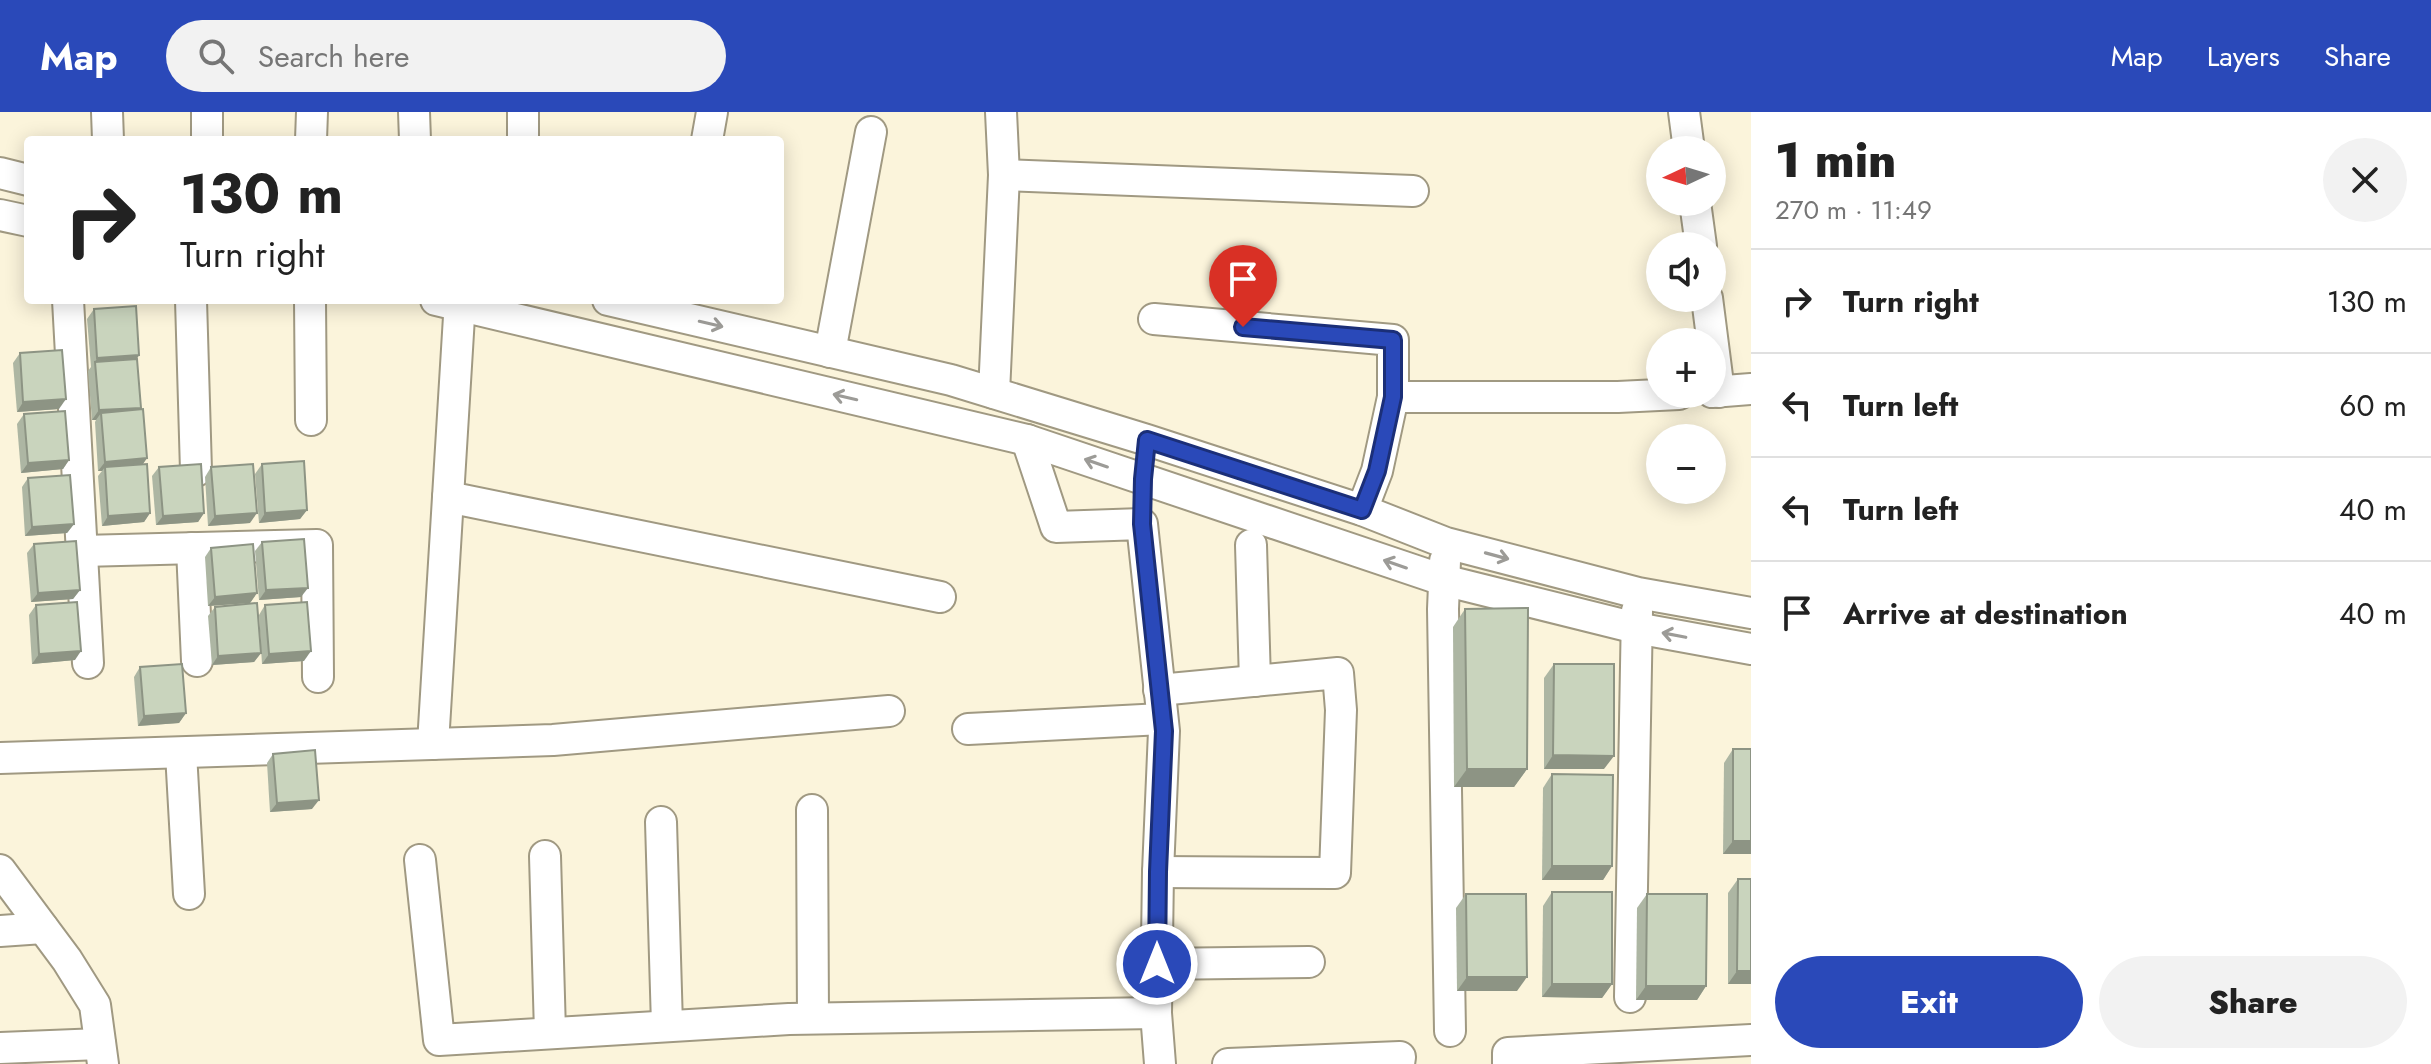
<!DOCTYPE html>
<meta charset="utf-8">
<style>
:root{--surface:#fff;--page:#f2f2f2;--text:#222;--muted:#767676;--line:#e0e0e0;--accent:#2a49b9}
body{margin:0;font-family:Jost,sans-serif;background:var(--page);color:var(--text);height:100vh;display:flex;flex-direction:column;font-size:30px;white-space:nowrap}
*{box-sizing:border-box;margin:0}
p{font-size:26px;color:var(--muted)}
.icon{flex:none;width:44px;height:44px;fill:none;stroke:currentColor;stroke-width:2;stroke-linecap:round;stroke-linejoin:round}
.map{position:relative;flex:1;overflow:hidden}
.side{display:flex;flex-direction:column;background:var(--surface);width:680px}
.side>*{flex:none}
.banner{position:absolute;left:24px;top:24px;width:760px;height:168px;border-radius:8px;box-shadow:0 4px 20px #0003;background:#fff;color:var(--text);overflow:hidden}
.needle{width:52px;rotate:266deg}
.tools{position:absolute;left:1646px;top:24px;display:grid;gap:16px}
.tools a{display:grid;place-items:center;width:80px;height:80px;border-radius:50%;background:var(--surface);box-shadow:0 4px 20px #0003;font-size:40px}
.pin{position:absolute;display:grid;place-items:center;width:68px;height:68px;color:#fff;margin:-82px -34px;border-radius:50% 50% 50% 0;rotate:-45deg;box-shadow:0 0 8px #0007}
.pin .icon{rotate:45deg}
.me{position:absolute;width:88px;margin:-44px;rotate:0deg;stroke-linejoin:round;filter:drop-shadow(0 0 6px #0008)}
.turn{display:flex;align-items:center;gap:28px;height:168px;padding:0 24px;font-size:36px}
.turn .icon{width:104px;height:104px;stroke-width:2.5}
.turn b{display:block;font-size:56px;line-height:68px}
.round{display:grid;place-items:center;flex:none;width:84px;height:84px;border-radius:42px;background:var(--page)}
.overview{display:flex;align-items:center;justify-content:space-between;height:136px;padding:0 24px}
h1{font-size:48px;font-weight:800;line-height:60px}
.action{display:flex;gap:16px;margin-top:auto;padding:16px 24px}
.action a{flex:1;height:92px;border-radius:48px;background:var(--accent);color:#fff;font-size:32px;font-weight:800;line-height:92px;text-align:center}
.action a+a{background:var(--page);color:var(--text)}
ul{padding:0;list-style:none}
li{display:flex;align-items:center;gap:24px;height:104px;padding:0 24px;border-top:2px solid var(--line)}
li div{flex:1}
li b{display:block;font-size:30px}
li em{font-style:normal}
header{display:flex;align-items:center;gap:48px;box-sizing:border-box;height:112px;padding:0 40px;background:var(--accent);color:#fff}
header strong{font-size:38px}
nav{display:flex;gap:44px;margin-inline-start:auto;font-size:28px}
.search{width:560px;height:72px;background:var(--page);display:flex;align-items:center;gap:20px;box-sizing:border-box;padding:0 28px;border-radius:44px;color:var(--muted);font-size:30px}
main{display:flex;flex:1;min-height:0}
.map>svg:first-child{display:block}
.lines{fill:none;stroke-linecap:round;stroke-linejoin:round}
.street-casing{stroke:#a09982;stroke-width:34}
.street{stroke:#fff;stroke-width:30}
.wall{fill:#adb6a3}
.shaded-wall{fill:#8d9484}
.building{fill:#c9d4bd;stroke:#8d9484;stroke-width:2}
.oneway{stroke:#9c9b97}
.route-casing{stroke:#1b2f78;stroke-width:20}
.route{stroke:#2a49b9;stroke-width:14}
</style>
<header>
<strong>Map</strong>
<div class="search"><svg class="icon" aria-label="search" viewBox="0 0 24 24"><circle cx="10" cy="10" r="6"/><path d="M15 15l6 6"/></svg>Search here</div>
<nav><a>Map</a><a>Layers</a><a>Share</a></nav>
</header>
<main>
<div class="map">
<svg width="1751" height="952" viewBox="0 0 1751 952">
<rect width="100%" height="100%" fill="#fbf4db"/>
<g class="lines">
<defs>
<g id="street">
<polyline points="107,0 108,28"/>
<polyline points="207,0 207,28"/>
<polyline points="414,0 415,28"/>
<polyline points="523,0 523,28"/>
<polyline points="1684,0 1689,38"/>
<polyline points="311,28 312,0"/>
<polyline points="707,28 712,0"/>
<polyline points="0,61 28,68"/>
<polyline points="1004,63 1413,79"/>
<polyline points="1695,90 1701,134"/>
<polyline points="0,103 28,109"/>
<polyline points="1707,186 1719,280"/>
<polyline points="68,188 88,551"/>
<polyline points="191,188 196,359"/>
<polyline points="310,188 311,308"/>
<polyline points="436,188 1027,328 1443,468 1636,516 1751,537"/>
<polyline points="608,188 951,268 1147,328 1362,398 1446,431 1638,481 1751,501"/>
<polyline points="1154,207 1393,228 1393,285"/>
<polyline points="830,240 871,20"/>
<polyline points="1712,280 1751,277"/>
<polyline points="994,281 1004,63 1001,0"/>
<polyline points="1027,328 1056,415 1142,412 1164,619 1158,760 1156,901 1160,952"/>
<polyline points="448,385 940,485"/>
<polyline points="1362,398 1377,359 1393,285 1618,285 1679,282"/>
<polyline points="1251,433 1255,569"/>
<polyline points="192,436 197,549"/>
<polyline points="82,439 317,433 318,565"/>
<polyline points="1445,449 1443,497 1450,919"/>
<polyline points="968,617 1162,607"/>
<polyline points="433,632 460,188"/>
<polyline points="181,641 189,782"/>
<polyline points="0,646 553,628 889,599"/>
<polyline points="812,698 813,906"/>
<polyline points="661,710 667,913"/>
<polyline points="545,744 550,920"/>
<polyline points="420,748 439,928 789,907 1156,901"/>
<polyline points="0,758 67,848 95,893 103,952"/>
<polyline points="1158,760 1335,761 1341,598 1338,561 1159,578"/>
<polyline points="0,819 43,816"/>
<polyline points="1157,852 1309,850"/>
<polyline points="1630,885 1637,499"/>
<polyline points="0,936 100,932"/>
<polyline points="1228,952 1400,945 1399,952"/>
<polyline points="1508,952 1508,941 1751,928"/>
</g>
</defs>
<use href="#street" class="street-casing"/>
<use href="#street" class="street"/>
</g>
<g class="wall">
<polygon points="94,197 139,243 137,247 141,296 139,298 147,346 143,352 150,401 144,410 102,414 98,364 102,359 98,359 95,310 96,308 92,308 88,259 91,255 87,207"/>
<polygon points="20,241 59,297 17,300 13,251"/>
<polygon points="24,302 69,348 63,357 21,361 17,312"/>
<polygon points="262,352 307,398 300,407 259,411 255,362"/>
<polygon points="159,355 204,401 198,410 156,413 152,364"/>
<polygon points="211,355 250,411 208,414 205,365"/>
<polygon points="28,366 74,412 67,421 25,424 22,375"/>
<polygon points="262,430 301,485 259,488 255,439"/>
<polygon points="34,432 80,478 73,487 31,490 27,441"/>
<polygon points="211,436 257,481 250,491 208,494 205,445"/>
<polygon points="36,493 75,548 32,552 29,503"/>
<polygon points="265,493 304,549 262,552 259,503"/>
<polygon points="215,495 261,541 254,550 212,553 208,504"/>
<polygon points="1465,497 1527,657 1514,675 1454,675 1453,515"/>
<polygon points="1554,552 1604,657 1544,657 1544,566"/>
<polygon points="140,555 186,601 179,611 138,614 134,565"/>
<polygon points="1733,637 1751,742 1723,742 1724,651"/>
<polygon points="273,642 312,697 270,700 267,651"/>
<polygon points="1552,662 1612,754 1603,768 1542,768 1543,676"/>
<polygon points="1738,767 1751,872 1728,872 1728,781"/>
<polygon points="1552,780 1612,872 1602,886 1542,885 1543,794"/>
<polygon points="1466,782 1517,879 1457,879 1456,796"/>
<polygon points="1647,782 1706,874 1697,888 1636,888 1637,796"/>
</g>
<g class="shaded-wall">
<polygon points="139,243 133,253 95,250 97,246"/>
<polygon points="66,287 59,297 17,300 23,290"/>
<polygon points="141,296 134,305 101,301 96,308 92,308 99,298"/>
<polygon points="147,346 140,356 105,355 102,359 98,359 105,350"/>
<polygon points="69,348 63,357 21,361 28,351"/>
<polygon points="307,398 300,407 259,411 265,401"/>
<polygon points="150,401 144,410 102,414 108,404"/>
<polygon points="204,401 198,410 156,413 163,404"/>
<polygon points="257,401 250,411 208,414 215,404"/>
<polygon points="74,412 67,421 25,424 32,415"/>
<polygon points="308,476 301,485 259,488 266,478"/>
<polygon points="80,478 73,487 31,490 38,481"/>
<polygon points="257,481 250,491 208,494 215,485"/>
<polygon points="81,539 75,548 32,552 39,542"/>
<polygon points="311,539 304,549 262,552 269,542"/>
<polygon points="261,541 254,550 212,553 218,544"/>
<polygon points="186,601 179,611 138,614 144,604"/>
<polygon points="1553,643 1614,644 1604,657 1544,657"/>
<polygon points="1467,657 1527,657 1514,675 1454,675"/>
<polygon points="319,688 312,697 270,700 277,691"/>
<polygon points="1733,729 1751,729 1751,742 1723,742"/>
<polygon points="1552,754 1612,754 1603,768 1542,768"/>
<polygon points="1737,859 1751,859 1751,872 1728,872"/>
<polygon points="1467,865 1527,865 1517,879 1457,879"/>
<polygon points="1552,872 1612,872 1602,886 1542,885"/>
<polygon points="1646,874 1706,874 1697,888 1636,888"/>
</g>
<g class="building">
<polygon points="136,194 139,243 97,246 94,197"/>
<polygon points="62,238 66,287 23,290 20,241"/>
<polygon points="137,247 141,296 99,298 95,250"/>
<polygon points="143,297 147,346 105,350 101,301"/>
<polygon points="65,299 69,348 28,351 24,302"/>
<polygon points="304,349 307,398 265,401 262,352"/>
<polygon points="147,352 150,401 108,404 105,355"/>
<polygon points="201,352 204,401 163,404 159,355"/>
<polygon points="253,352 257,401 215,404 211,355"/>
<polygon points="70,363 74,412 32,415 28,366"/>
<polygon points="304,427 308,476 266,478 262,430"/>
<polygon points="76,429 80,478 38,481 34,432"/>
<polygon points="253,432 257,481 215,485 211,436"/>
<polygon points="77,490 81,539 39,542 36,493"/>
<polygon points="307,490 311,539 269,542 265,493"/>
<polygon points="257,491 261,541 218,544 215,495"/>
<polygon points="1528,496 1527,657 1467,657 1465,497"/>
<polygon points="182,552 186,601 144,604 140,555"/>
<polygon points="1554,552 1614,552 1614,644 1553,643"/>
<rect x="1733" y="637" width="18" height="92"/>
<polygon points="315,638 319,688 277,691 273,642"/>
<polygon points="1552,662 1613,663 1612,754 1552,754"/>
<polygon points="1738,767 1751,767 1751,859 1737,859"/>
<rect x="1552" y="780" width="60" height="92"/>
<polygon points="1466,782 1526,782 1527,865 1467,865"/>
<polygon points="1647,782 1707,782 1706,874 1646,874"/>
</g>
<defs><path id="oneway-shaft" d="M-6 0H5M1.5-3L5.5 0L1.5 3" fill="none" stroke-width="1.6" stroke-linecap="round" stroke-linejoin="round" transform="scale(2)"/></defs>
<g class="oneway">
<use href="#oneway-shaft" transform="translate(711 212) rotate(13)"/>
<use href="#oneway-shaft" transform="translate(845 285) rotate(-167)"/>
<use href="#oneway-shaft" transform="translate(1096 351) rotate(-161)"/>
<use href="#oneway-shaft" transform="translate(1497 444) rotate(15)"/>
<use href="#oneway-shaft" transform="translate(1395 452) rotate(-161)"/>
<use href="#oneway-shaft" transform="translate(1674 523) rotate(-169)"/>
</g>
<g class="lines">
<defs>
<polyline id="route" points="1157,852 1158,760 1164,619 1142,412 1143,367 1147,328 1362,398 1377,359 1393,285 1393,228 1243,215"/>
</defs>
<use href="#route" class="route-casing"/>
<use href="#route" class="route"/>
</g>
</svg>
<div class="tools">
<a><svg class="needle" viewBox="-14 -14 28 28"><path d="M0-13l5 13h-10z" fill="#e53935"/><path d="M0 13l5-13h-10z" fill="#767676"/></svg></a>
<a><svg class="icon" aria-label="sound" viewBox="0 0 24 24"><path d="M4 9h4l5-4v14l-5-4H4zM17 9q2 3 0 6"/></svg></a>
<a>+</a>
<a>−</a>
</div>
<div class="pin" style="left:1243px;top:215px;background:#d93025"><svg class="icon" aria-label="arrive" viewBox="0 0 24 24"><path d="M6 21V4h12l-3 4 3 4H6"/></svg></div>
<svg class="me" style="left:1157px;top:852px" viewBox="-20 -20 40 40"><circle r="17" fill="#2a49b9" stroke="#fff" stroke-width="3"/><path d="M0-11L8 9 0 5-8 9z" fill="#fff"/></svg>
<div class="banner">
<div class="turn"><svg class="icon" aria-label="right" viewBox="0 0 24 24"><path d="M7 20v-9h11M14 6l5 5-5 5"/></svg><div><b>130 m</b>Turn right</div></div>
</div>
</div>
<section class="side">
<div class="overview"><div><h1>1 min</h1><p>270 m · 11:49</p></div><a class="round"><svg class="icon" aria-label="close" viewBox="0 0 24 24"><path d="M6 6l12 12M18 6L6 18"/></svg></a></div>
<ul>
<li><svg class="icon" aria-label="right" viewBox="0 0 24 24"><path d="M7 20v-9h11M14 6l5 5-5 5"/></svg><div><b>Turn right</b></div><em>130 m</em></li>
<li><svg class="icon" aria-label="left" viewBox="0 0 24 24"><path d="M17 20v-9H6M10 6l-5 5 5 5"/></svg><div><b>Turn left</b></div><em>60 m</em></li>
<li><svg class="icon" aria-label="left" viewBox="0 0 24 24"><path d="M17 20v-9H6M10 6l-5 5 5 5"/></svg><div><b>Turn left</b></div><em>40 m</em></li>
<li><svg class="icon" aria-label="arrive" viewBox="0 0 24 24"><path d="M6 21V4h12l-3 4 3 4H6"/></svg><div><b>Arrive at destination</b></div><em>40 m</em></li>
</ul>
<div class="action"><a>Exit</a><a>Share</a></div>
</section>
</main>
